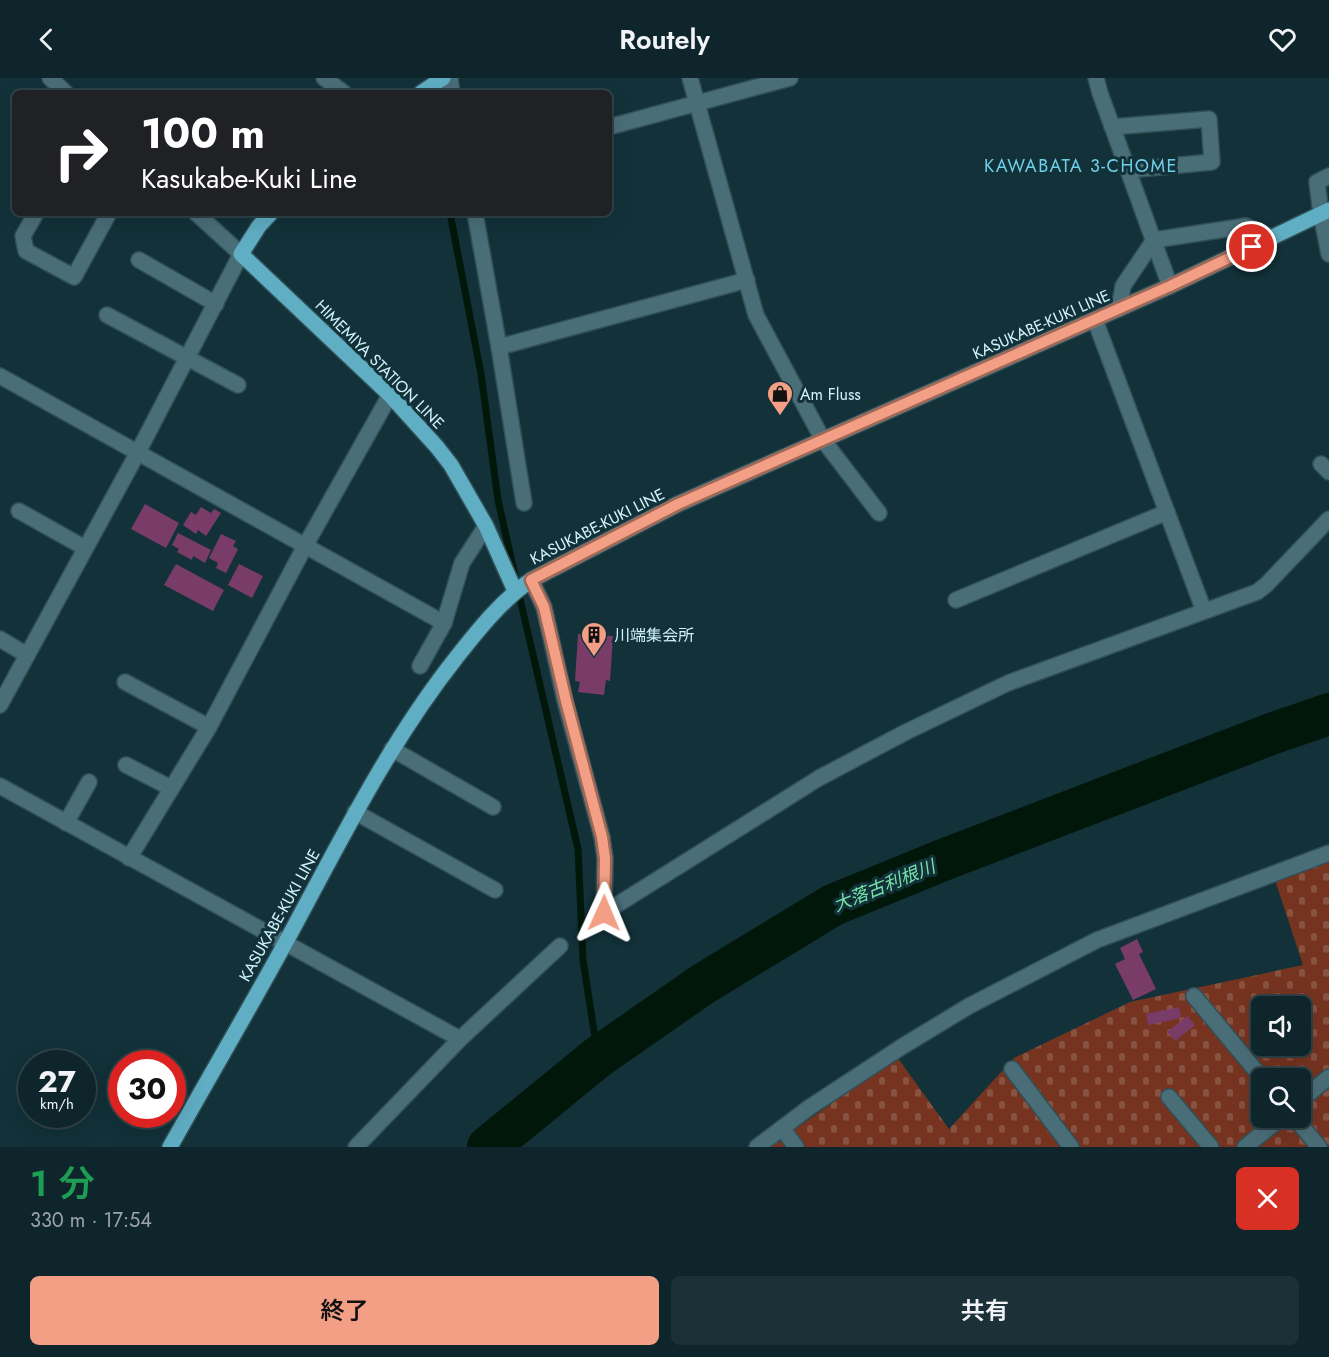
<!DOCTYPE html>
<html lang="ja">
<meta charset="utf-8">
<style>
:root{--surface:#0e252b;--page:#1c3137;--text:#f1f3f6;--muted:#9ba5a9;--line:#2e4247;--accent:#f39f85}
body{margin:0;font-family:Jost,"Noto Sans JP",sans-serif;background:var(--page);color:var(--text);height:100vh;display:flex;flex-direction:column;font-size:22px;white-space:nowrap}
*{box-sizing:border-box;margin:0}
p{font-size:20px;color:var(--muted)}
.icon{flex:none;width:33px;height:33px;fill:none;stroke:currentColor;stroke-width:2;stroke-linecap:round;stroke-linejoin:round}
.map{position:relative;height:1069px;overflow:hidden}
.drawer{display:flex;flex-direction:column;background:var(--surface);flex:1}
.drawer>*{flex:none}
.guide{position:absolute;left:12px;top:12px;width:600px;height:126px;border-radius:9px;box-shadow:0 6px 24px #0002,0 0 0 2px var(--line);background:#202124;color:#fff;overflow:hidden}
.fabs{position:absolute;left:1251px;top:918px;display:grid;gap:12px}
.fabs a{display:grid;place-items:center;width:60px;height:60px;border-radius:9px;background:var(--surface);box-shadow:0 6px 24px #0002,0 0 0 2px var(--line);font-size:30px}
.speed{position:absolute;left:18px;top:972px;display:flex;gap:12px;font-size:30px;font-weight:700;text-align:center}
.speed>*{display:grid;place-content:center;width:78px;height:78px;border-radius:50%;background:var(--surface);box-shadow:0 6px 24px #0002,0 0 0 2px var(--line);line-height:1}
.speed small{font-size:15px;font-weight:400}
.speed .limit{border:9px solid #d22;background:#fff;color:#111}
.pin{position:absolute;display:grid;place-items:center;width:51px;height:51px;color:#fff;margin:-26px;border:3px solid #fff;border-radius:50%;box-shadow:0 2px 6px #0007}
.me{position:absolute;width:66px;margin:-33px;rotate:1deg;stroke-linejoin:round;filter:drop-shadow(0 0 4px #0008)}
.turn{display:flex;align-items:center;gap:21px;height:126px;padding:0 30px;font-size:27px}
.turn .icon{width:78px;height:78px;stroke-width:2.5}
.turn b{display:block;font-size:42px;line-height:51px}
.round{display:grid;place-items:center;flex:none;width:63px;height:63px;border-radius:9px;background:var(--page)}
.summary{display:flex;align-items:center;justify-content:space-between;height:102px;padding:0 30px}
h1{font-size:36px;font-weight:600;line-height:45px;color:#1e9e55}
.primary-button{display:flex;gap:12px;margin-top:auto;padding:12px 30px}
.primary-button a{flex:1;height:69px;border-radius:9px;background:var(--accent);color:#111;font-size:24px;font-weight:600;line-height:69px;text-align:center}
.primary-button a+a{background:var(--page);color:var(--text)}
header{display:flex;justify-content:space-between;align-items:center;height:78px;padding:0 30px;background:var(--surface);font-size:27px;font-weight:600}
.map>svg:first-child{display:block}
.cemetery{fill:url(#cemetery-stones);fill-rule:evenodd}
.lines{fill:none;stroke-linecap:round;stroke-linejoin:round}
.stream{stroke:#01170a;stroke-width:7}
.river{stroke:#01170a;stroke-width:42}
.building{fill:#793c69}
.minor-casing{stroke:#305058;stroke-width:18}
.major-casing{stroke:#305058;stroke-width:18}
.minor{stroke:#4a6e78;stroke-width:15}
.major{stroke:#60aec4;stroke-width:15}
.route-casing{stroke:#9e6756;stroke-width:15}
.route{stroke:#f39f85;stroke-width:10}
.labels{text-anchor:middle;stroke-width:6;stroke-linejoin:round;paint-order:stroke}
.street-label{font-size:16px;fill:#d0f3fd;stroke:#123139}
.poi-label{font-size:16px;fill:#d0f3fd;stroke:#123139;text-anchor:start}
.neighbourhood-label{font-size:18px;letter-spacing:1.5px;fill:#6fcfe9;stroke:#123139}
.water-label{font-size:18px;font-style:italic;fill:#77e4a8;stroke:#123139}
</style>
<header><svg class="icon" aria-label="back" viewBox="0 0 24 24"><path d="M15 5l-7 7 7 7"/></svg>Routely<svg class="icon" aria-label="heart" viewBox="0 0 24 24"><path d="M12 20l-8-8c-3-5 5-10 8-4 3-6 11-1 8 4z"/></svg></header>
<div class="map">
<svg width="1329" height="1069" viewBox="0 0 1329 1069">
<defs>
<pattern id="cemetery-stones" width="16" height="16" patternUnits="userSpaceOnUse" patternTransform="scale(1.5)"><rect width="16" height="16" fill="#763420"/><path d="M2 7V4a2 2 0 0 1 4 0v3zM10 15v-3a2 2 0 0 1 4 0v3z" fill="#885241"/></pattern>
</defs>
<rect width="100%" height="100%" fill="#123139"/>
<path class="cemetery" d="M 1329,783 L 1329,1069 L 770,1069 L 897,979 L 949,1051 L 1014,980 L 1130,924 L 1303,887 L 1275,802 ZM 1262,928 L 1300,928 L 1300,968 L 1262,968 ZM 1262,1000 L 1300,1000 L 1300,1040 L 1262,1040 Z"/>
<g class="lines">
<g class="stream">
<polyline points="450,135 481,296 498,422 515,498"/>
<polyline points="518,512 578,771 583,882 598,979"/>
</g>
<polyline class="river" points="488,1069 598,979 703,906 833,827 943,782 1271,656 1329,636"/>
</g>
<g class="building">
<polygon points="145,426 179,445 166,470 131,451"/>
<polygon points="201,429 211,435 214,431 221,435 206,458 198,452 196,456 183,447 191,434 196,437"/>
<polygon points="178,455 211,472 205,485 193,478 192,482 177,474 179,471 172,467"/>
<polygon points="221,456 236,463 233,468 238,471 226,495 216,490 218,485 209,480"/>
<polygon points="176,486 224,512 213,533 164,507"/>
<polygon points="239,486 263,498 252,520 228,507"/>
<polygon points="578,556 613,558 610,603 606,602 604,617 578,614 580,604 575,603"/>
<polygon points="1137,861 1143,874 1139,876 1156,911 1133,922 1115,886 1125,881 1120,870"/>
<polygon points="1179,929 1181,940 1148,947 1146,936"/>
<polygon points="1187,938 1195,947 1175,963 1167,954"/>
</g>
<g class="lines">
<defs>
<g id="minor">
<polyline points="50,0 66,15"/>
<polyline points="324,0 344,15"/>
<polyline points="450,0 452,15"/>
<polyline points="690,0 756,237 823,362 879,435"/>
<polyline points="1096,0 1100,15 1170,208"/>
<polyline points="609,49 790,0"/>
<polyline points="1112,49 1209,41 1212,84 1128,92"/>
<polyline points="1329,98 1317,104 1321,136 1329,176"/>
<polyline points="36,135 23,158 26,173 74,199 109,135"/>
<polyline points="475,135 499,269 524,425"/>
<polyline points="139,182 216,226"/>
<polyline points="1119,231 1123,208 1154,162 1246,148 1272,160"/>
<polyline points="107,237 238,307"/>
<polyline points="1095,242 1204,533"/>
<polyline points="499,269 747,202"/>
<polyline points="0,298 444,545 462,485 486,448"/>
<polyline points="1321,386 1329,394"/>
<polyline points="19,433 85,470"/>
<polyline points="531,502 544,529 565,623 602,759 605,780 604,835 819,700 906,654 1008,605 1257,514 1266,507 1329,441"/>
<polyline points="956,522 1167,434"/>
<polyline points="0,561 27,577"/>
<polyline points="420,588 444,545"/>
<polyline points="125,604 209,649"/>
<polyline points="0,627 137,376 241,176 196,135"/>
<polyline points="392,671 493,729"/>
<polyline points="126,687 171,710"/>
<polyline points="0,708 460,961"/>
<polyline points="355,734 495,812"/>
<polyline points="66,745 89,704"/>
<polyline points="129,780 209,649 305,468 390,317"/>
<polyline points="1194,918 1262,1000"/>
<polyline points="1012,991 1071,1069"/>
<polyline points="1169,1019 1211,1069"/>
<polyline points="1300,1023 1329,999"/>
<polyline points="1295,1040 1319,1069"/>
<polyline points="782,1050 796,1069"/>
<polyline points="356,1069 460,961 560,868"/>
<polyline points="757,1069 810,1029 903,968 969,928 1097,862 1329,775"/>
<polyline points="1245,1069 1281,1040"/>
</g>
<g id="major">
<polyline points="421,15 443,0"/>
<polyline points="271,135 259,148 241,176 390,317 437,369 451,387 486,448 515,513"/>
<path d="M 170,1069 C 209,999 250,930 288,860 C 340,764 388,666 456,580 C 479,551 501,523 531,502 L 678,426 L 1170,208 L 1329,132"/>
</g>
</defs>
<use href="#minor" class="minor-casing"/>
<use href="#major" class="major-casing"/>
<use href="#minor" class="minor"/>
<use href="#major" class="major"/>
</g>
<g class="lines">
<defs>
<polyline id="route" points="604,835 605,780 602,759 566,623 544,529 531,502 678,426 1170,208 1252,169"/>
</defs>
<use href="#route" class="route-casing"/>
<use href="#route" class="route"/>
</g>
<defs>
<symbol id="shop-pin" viewBox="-11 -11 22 30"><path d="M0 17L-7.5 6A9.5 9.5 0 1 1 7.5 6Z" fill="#f39f85" stroke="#123139"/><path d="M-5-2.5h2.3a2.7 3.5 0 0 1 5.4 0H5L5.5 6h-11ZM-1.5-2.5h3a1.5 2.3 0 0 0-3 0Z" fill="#111"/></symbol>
<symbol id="building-pin" viewBox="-11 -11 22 30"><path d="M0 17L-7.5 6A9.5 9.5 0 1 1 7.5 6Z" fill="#f39f85" stroke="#123139"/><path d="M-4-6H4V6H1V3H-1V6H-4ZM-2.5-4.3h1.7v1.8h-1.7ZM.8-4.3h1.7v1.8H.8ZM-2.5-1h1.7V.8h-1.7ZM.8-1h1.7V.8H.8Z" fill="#111"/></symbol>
</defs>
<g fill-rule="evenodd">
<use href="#shop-pin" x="765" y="301" width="30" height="40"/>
<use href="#building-pin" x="579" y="542" width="30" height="40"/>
</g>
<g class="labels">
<g class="street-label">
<text transform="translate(1041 246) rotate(-24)" y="6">KASUKABE-KUKI LINE</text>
<text transform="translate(380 286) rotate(45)" y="6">HIMEMIYA STATION LINE</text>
<text transform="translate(597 448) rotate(-27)" y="6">KASUKABE-KUKI LINE</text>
<text transform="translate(279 837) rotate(-61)" y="6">KASUKABE-KUKI LINE</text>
</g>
<g class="poi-label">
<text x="800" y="322">Am Fluss</text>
<text x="614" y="563">川端集会所</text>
</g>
<g class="neighbourhood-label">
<text x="1081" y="94">KAWABATA 3-CHOME</text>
</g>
<g class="water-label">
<text transform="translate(884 808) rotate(-22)" y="6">大落古利根川</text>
</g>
</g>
</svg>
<div class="fabs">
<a><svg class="icon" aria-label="sound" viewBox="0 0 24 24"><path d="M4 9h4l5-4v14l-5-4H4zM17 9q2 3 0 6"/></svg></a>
<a><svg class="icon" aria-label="search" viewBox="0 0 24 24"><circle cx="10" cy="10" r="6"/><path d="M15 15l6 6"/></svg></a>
</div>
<div class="speed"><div>27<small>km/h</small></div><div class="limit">30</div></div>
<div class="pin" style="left:1252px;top:169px;background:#d93025"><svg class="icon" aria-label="arrive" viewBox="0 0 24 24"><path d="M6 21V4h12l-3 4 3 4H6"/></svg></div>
<svg class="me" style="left:604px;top:835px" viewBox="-20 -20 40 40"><path d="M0-17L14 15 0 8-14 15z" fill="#f39f85" stroke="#fff" stroke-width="4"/></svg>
<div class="guide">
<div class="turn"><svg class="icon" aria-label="right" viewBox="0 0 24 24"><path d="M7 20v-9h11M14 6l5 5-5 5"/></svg><div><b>100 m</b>Kasukabe-Kuki Line</div></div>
</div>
</div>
<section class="drawer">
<div class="summary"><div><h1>1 分</h1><p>330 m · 17:54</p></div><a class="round" style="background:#d93025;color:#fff"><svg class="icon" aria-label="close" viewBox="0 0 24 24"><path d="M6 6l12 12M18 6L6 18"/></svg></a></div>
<div class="primary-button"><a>終了</a><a>共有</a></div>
</section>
